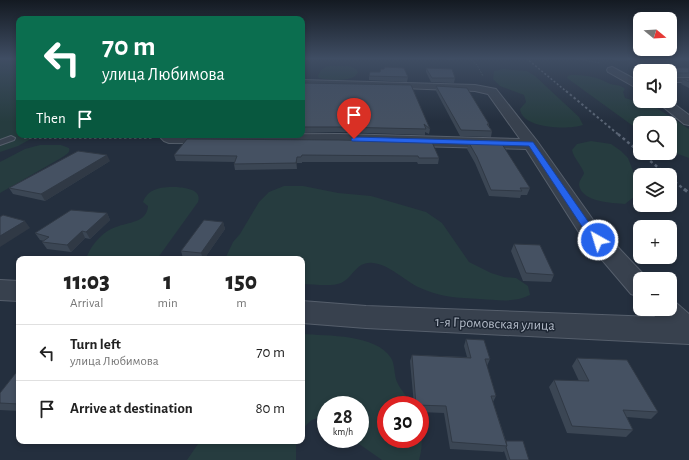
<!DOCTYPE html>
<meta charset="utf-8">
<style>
:root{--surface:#fff;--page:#f6f6f6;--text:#222;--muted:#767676;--line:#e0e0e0}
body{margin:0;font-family:"Alegreya Sans",sans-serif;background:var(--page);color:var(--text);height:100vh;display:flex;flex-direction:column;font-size:15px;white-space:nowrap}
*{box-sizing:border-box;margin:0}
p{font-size:13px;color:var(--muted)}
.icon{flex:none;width:22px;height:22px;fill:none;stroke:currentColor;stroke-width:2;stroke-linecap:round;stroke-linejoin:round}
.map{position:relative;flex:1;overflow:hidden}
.panel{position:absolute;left:16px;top:256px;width:289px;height:188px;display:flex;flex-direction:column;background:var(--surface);border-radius:8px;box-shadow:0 2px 6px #0003}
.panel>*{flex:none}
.guide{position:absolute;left:16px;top:16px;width:289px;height:122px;border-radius:8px;box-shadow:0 2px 6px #0003;background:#0b6e4f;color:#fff;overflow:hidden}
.needle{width:26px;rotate:108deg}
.controls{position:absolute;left:633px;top:12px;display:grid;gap:8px}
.controls a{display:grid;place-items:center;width:44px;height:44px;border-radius:8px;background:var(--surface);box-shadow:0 2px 6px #0003;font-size:20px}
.speed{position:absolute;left:317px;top:396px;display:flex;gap:8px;font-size:20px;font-weight:700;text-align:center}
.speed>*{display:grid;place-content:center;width:52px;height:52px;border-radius:50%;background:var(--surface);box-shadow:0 2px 6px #0003;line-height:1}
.speed small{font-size:10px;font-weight:400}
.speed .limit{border:6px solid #d22;background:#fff;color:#111}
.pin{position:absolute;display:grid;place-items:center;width:34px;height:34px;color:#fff;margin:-41px -17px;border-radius:50% 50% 50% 0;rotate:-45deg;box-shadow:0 0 4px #0007}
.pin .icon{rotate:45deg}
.me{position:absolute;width:44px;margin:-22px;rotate:321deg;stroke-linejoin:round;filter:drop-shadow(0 0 3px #0008)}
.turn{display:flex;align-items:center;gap:14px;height:84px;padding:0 20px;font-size:18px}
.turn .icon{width:52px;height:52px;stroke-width:2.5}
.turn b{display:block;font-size:28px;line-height:34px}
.then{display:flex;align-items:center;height:38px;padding:0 20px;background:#0003;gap:8px;font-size:15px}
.eta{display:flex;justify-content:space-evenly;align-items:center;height:68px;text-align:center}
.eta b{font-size:24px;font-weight:800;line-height:28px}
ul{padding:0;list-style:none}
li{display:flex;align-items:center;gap:12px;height:56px;padding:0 20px;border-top:1px solid var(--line)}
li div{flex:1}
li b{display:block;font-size:15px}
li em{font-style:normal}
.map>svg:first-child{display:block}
.green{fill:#263c3f}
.water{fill:#394c67}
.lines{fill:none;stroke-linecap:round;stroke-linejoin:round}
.stream{fill:#394c67;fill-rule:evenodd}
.service-casing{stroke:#565f6c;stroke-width:2}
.minor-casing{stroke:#565f6c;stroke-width:2}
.path-far1{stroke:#44595c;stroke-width:1;stroke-dasharray:1.5 1.5;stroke-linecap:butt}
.path{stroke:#44595c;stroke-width:2;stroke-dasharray:2.5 2.5;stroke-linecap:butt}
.service{fill:#38414e;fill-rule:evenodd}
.minor{fill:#38414e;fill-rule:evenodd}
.rail-far3{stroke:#5a6575;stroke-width:1.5;stroke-dasharray:2 2;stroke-linecap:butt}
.rail-far2{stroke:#5a6575;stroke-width:2;stroke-dasharray:2.5 2.5;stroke-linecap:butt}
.rail-far1{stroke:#5a6575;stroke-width:2.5;stroke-dasharray:3 3;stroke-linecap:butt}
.rail{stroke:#5a6575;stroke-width:3;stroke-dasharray:4 4;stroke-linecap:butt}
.wall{fill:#3b4654}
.shaded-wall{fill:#303945}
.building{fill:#455162;stroke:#303945}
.route{fill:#2563eb;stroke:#184099}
.labels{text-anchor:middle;stroke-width:3;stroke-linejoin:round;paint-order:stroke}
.near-street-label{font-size:14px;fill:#b4bcc9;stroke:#1d2633}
</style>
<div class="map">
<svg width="689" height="460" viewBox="0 0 689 460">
<rect width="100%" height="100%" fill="#242f3e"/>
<g class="green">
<polygon points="0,58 19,58 19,135 38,135 18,146 0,152"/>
<path d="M 327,66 L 350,66 L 356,69 L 358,72 C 354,83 329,80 319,78 L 318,76 L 321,70 Z"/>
<path d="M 503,69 L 527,71 L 535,76 L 579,117 L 583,125 C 569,130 522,129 520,109 L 526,102 L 524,95 L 500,86 L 493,79 L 494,71 Z"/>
<path d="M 571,75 C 584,75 596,76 608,83 C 614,86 621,84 625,89 L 623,92 L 625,98 L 655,107 L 689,129 L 689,158 L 670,151 L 670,123 L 640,123 L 640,131 L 567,78 L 568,76 Z"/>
<path d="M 591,141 L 611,144 L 621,151 L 628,158 L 635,176 L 637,192 L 635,196 L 625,204 C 611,203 582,202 579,185 C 579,180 583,177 584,173 C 581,164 574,159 572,150 L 577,144 Z"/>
<path d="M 40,145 L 61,145 L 69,148 C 71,153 65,155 61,158 L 0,193 L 0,162 L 25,149 Z"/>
<path d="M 284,186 L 303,186 L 338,193 L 371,196 L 426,212 L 442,223 L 469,262 L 491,273 L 504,277 L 516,278 L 528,286 L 530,295 C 514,303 498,300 480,299 C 458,298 439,297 418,287 C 404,280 390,265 373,263 C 356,261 354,277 341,283 C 331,287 313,284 302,284 L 302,259 L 225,259 L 233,242 L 240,234 L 259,202 L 269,192 Z"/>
<path d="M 177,187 C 187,188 202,190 198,202 L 157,259 L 86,259 C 90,246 103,231 116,227 C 128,222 147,223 148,206 L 143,202 C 149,187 163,187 177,187 Z"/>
<path d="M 302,334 C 328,336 376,334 391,358 C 395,364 394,375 397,382 C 401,391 408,397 412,405 L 386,405 L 386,439 L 420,439 L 420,423 C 422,437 423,447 419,460 L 382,460 L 352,439 L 360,439 L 360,405 L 326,405 L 326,419 C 314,416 309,421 302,430 Z"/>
<polygon points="200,441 298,441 296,445 296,460 187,460"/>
</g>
<polygon class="water" points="625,58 689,58 689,61"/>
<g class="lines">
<g class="stream">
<polygon points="437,58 456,58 452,60"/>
<polygon points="609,58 611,58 619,59 638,58 639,59 619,61"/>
</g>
<defs>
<g id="service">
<polygon points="629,78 640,78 640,82 627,81 626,80"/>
<rect x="670" y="78" width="19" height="4"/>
<polygon points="11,136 15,138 14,140 0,145 0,140"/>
</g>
<g id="minor">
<polygon points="612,67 640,82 640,90 608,72 607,70 608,68"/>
<polygon points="302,80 475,85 496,89 537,141 596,224 648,279 640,279 640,297 631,294 580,234 526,149 339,144 169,143 164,141 161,138 163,135 339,134 520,139 488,94 475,91 403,88 302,86"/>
<polygon points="656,101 670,101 689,115 689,125 684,124"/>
<polygon points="0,280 19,281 19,301 0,300"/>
<polygon points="670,300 674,301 689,314 689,344 366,328 302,323 302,301 366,306 655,317 650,309 670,309"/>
</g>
</defs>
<use href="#service" class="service-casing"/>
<use href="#minor" class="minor-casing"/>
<g class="path-far1">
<polyline points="469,58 477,65 483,76"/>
<polyline points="571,58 600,63"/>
</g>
<polyline class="path" points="24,138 153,138"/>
<use href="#service" class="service"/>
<use href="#minor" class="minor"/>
<polyline class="rail-far3" points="526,58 567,92"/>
<polyline class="rail-far2" points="566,91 619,135"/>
<g class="rail-far1">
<polyline points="618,134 667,175"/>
<polyline points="670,178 685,190"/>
</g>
<polyline class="rail" points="684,189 689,193"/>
</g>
<g class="wall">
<polygon points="660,67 689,68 689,77 670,77 670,71 658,71"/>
<polygon points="426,68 455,78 454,83 431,82 426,72"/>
<polygon points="369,76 408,77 407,82 369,80"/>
<polygon points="683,79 689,79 689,88 681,84"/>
<polygon points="302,83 411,85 430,129 429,134 425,132 425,135 339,132 302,133"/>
<polygon points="436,86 489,124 489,126 492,131 491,137 460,136 436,91"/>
<polygon points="339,140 439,158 438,164 418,164 417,162 302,162 302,163 297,163 297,169 235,170 234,164 235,162 176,161 174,155"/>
<polygon points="469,143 530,188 527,195 521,195 520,198 489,196 475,163 467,149"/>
<polygon points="110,161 45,201 13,194 9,188"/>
<polygon points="107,213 110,220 90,239 85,238 71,252 47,249 42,242 44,241 40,240 35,233"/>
<polygon points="223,222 225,229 204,259 191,259 183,258 181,251"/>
<polygon points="514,244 554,275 551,282 523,281 511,251"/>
<polygon points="466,339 490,359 487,366 496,396 493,402 506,441 529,460 507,460 504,451 503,452 450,449 444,413 420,412 420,405 414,405 410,361 412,355 467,357 464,346"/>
<polygon points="577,358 658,412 651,419 627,417 633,430 626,437 567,433 549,387 554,380 579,381 572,366"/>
<polygon points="19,369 19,411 0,410 0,393"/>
</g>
<g class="shaded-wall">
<polygon points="107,155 110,161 45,201 41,194"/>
<polygon points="297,157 297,169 296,163"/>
<polygon points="107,213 110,220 90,239 86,232"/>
<polygon points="25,221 30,228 0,247 0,236"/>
<polygon points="223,222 225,229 204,259 203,259 201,253"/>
<polygon points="82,231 85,238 71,252 67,245"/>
</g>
<g class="building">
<polygon points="385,67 404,68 408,77 369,76 370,72 380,72 381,69 384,69"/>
<polygon points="660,67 689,68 689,73 671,73 670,72 670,71 667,71"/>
<polygon points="426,68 452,69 455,78 432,78"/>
<polygon points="683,79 689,79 689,82"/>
<polygon points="302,83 411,85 430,129 424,124 426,129 339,127 302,127"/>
<polygon points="436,86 467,88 489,124 487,124 492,131 461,130"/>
<polygon points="187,139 339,140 432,142 439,158 419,158 418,156 302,155 301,157 297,157 296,163 234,164 237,156 174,155"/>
<polygon points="469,143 502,144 530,188 520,188 522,191 491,190 477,157"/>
<polygon points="78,151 107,155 41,194 9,188"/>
<polygon points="71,210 107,213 86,232 82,231 67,245 42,242 49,237 35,233"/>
<polygon points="3,215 25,221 0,236 0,217"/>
<polygon points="204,220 223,222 201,253 181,251"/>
<polygon points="514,244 540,245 554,275 526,273"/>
<polygon points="466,339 484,340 490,359 485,359 496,396 491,396 507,446 452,442 446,406 416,405 412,355 471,358"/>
<polygon points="577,358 627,360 658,412 623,410 633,430 572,426 554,380 589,381"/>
<polygon points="19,369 19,404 0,403 0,393"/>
<polygon points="506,441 523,441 529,460 510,460 506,447 507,446"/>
</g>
<linearGradient id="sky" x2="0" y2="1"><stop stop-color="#141a22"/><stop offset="0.48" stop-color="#3f4d63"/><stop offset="1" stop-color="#3f4d63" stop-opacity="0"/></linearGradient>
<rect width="689" height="122" fill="url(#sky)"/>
<polygon class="route" points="354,137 533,142 592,227 603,240 601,242 594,242 585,231 529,146 352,141 351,139"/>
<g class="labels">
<g class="near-street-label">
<text transform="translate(495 323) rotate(2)" y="5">1-я Громовская улица</text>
</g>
</g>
</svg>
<div class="controls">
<a><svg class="needle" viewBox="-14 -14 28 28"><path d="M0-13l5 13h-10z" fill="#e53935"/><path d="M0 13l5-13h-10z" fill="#767676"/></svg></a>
<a><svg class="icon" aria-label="sound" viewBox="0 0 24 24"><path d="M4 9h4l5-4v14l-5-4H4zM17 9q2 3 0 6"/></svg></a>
<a><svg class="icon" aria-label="search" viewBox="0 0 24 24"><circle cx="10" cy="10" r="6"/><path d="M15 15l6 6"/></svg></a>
<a><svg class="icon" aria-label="layers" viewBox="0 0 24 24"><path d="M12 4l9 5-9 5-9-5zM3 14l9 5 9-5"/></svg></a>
<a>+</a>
<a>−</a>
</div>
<div class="speed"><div>28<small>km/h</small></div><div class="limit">30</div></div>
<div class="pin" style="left:354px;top:139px;background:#d93025"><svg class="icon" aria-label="arrive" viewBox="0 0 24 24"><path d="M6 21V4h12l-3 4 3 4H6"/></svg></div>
<svg class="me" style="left:598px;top:240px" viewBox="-20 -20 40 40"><circle r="17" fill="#2563eb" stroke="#fff" stroke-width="3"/><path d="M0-11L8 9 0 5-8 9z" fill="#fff"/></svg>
<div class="guide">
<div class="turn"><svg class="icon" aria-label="left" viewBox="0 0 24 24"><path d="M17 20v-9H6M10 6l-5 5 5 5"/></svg><div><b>70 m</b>улица Любимова</div></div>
<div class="then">Then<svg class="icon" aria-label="arrive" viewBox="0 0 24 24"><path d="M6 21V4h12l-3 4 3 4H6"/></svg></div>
</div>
<section class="panel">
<div class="eta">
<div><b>11:03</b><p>Arrival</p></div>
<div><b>1</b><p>min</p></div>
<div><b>150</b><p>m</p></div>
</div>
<ul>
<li><svg class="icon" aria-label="left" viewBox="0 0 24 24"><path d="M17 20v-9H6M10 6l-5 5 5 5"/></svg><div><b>Turn left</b><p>улица Любимова</p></div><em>70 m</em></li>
<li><svg class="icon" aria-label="arrive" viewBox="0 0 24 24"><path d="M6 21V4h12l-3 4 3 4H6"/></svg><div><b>Arrive at destination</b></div><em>80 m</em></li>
</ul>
</section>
</div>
